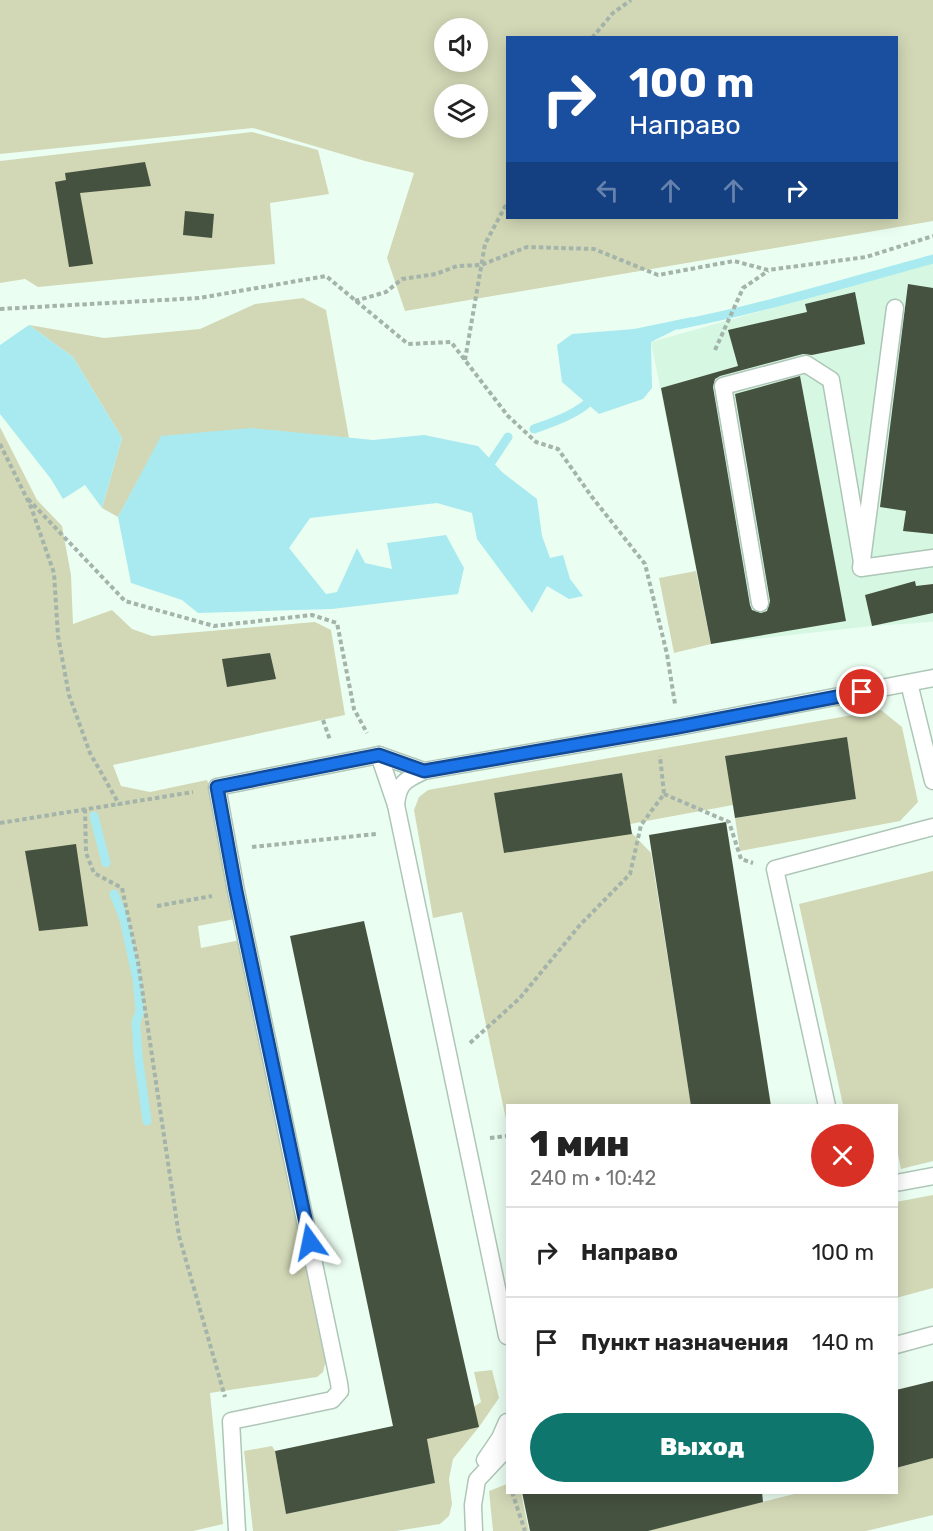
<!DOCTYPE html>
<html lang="ru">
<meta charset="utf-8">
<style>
:root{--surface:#fff;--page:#f6f6f6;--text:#222;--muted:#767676;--line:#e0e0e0;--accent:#0f766e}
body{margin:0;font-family:Rubik,sans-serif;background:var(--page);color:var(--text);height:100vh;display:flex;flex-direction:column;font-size:22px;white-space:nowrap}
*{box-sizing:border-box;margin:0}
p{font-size:20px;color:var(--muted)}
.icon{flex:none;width:33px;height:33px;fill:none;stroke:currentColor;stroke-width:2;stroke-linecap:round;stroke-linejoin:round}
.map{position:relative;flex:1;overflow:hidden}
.side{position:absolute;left:506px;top:1104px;width:392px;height:390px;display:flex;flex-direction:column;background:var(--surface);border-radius:0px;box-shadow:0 3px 15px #0003}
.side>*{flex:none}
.banner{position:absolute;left:506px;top:36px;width:392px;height:183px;border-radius:0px;box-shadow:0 3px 15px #0003;background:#1a4fa0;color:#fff;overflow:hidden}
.tools{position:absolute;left:434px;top:18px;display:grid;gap:12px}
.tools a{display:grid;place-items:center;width:54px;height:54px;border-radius:50%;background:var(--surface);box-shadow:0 3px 15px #0003;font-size:30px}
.pin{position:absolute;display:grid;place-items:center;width:51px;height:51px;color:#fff;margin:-26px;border:3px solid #fff;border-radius:50%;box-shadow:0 2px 6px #0007}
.me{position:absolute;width:66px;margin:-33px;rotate:348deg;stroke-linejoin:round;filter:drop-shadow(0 0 4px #0008)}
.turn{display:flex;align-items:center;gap:21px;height:126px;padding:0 24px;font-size:27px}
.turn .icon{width:78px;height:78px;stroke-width:2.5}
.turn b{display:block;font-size:42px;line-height:51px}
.lanes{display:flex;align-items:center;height:57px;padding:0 24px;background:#0003;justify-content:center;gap:30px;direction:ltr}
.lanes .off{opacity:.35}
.round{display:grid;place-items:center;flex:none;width:63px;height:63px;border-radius:32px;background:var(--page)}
.summary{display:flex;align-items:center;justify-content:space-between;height:102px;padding:0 24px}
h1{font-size:36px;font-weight:800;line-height:45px}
.cta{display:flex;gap:12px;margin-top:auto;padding:12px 24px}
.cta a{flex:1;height:69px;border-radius:36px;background:var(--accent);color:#fff;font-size:24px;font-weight:800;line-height:69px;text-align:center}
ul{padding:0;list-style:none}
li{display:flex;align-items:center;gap:18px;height:90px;padding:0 24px;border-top:2px solid var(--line)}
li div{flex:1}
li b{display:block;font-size:22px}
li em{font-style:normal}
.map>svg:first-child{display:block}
.built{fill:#d6f7e2}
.green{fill:#d2d8b6;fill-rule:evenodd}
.water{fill:#a8eaef}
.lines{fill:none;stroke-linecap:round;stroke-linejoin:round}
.stream{stroke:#a8eaef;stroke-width:9}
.building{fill:#465240}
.service-casing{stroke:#aec6b7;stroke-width:19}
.path{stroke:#a4b4aa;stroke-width:4;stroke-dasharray:4.5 3;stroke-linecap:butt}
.service{stroke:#fff;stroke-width:16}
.route-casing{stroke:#114b97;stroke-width:15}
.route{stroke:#1a73e8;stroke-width:10}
</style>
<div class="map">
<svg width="933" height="1531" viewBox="0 0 933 1531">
<rect width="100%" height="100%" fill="#ebfef2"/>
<polygon class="built" points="933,263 933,622 872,626 711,644 651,342"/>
<g class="green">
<path d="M 0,0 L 933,0 L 933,221 L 405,311 L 387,258 L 414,173 L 365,161 L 253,128 L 0,154 ZM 444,28 L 477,28 L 477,62 L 444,62 ZM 507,38 L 896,38 L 896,218 L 507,218 ZM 444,94 L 477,94 L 477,128 L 444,128 Z"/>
<polygon points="252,132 318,150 329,194 270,203 275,264 38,287 25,279 0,283 0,161"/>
<polygon points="303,298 326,310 349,438 321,435 162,436 118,517 102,508 122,438 73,357 29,325 104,338 200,329 255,304"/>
<polygon points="0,427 37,500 62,526 71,575 73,624 112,610 132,629 152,636 315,622 331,630 345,715 113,765 121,786 150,792 207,780 212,794 235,919 198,926 201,948 240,940 326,1360 323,1372 317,1377 210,1393 223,1524 193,1531 0,1531"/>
<polygon points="696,571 711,644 674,653 659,578"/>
<polygon points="881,710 902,727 918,802 900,821 740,851 735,818 856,799 847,737 733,805 630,824 622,773 495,793 504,853 632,833 651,853 691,1105 507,1106 507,1124 462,912 433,918 414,810 419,797 428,790"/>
<polygon points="933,871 933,1161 901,1169 896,1145 896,1106 843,1105 799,904"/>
<polygon points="933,1195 933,1288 896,1298 896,1202"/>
<polygon points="492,1370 499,1398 479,1427 453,1459 449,1479 452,1504 449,1516 440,1524 396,1531 253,1531 244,1451 272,1446 275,1451 286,1514 435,1483 427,1439 481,1402 474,1372"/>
<polygon points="933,1458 933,1515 866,1531 647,1531 798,1493 896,1492 896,1468"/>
<polygon points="507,1484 507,1492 521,1493 529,1531 493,1531 489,1491"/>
</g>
<g class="water">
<polygon points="692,317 689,323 651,342 652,388 643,399 599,414 562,382 557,345 572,334 634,329"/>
<polygon points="29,325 73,357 122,438 102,508 85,485 63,499 51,479 0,414 0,345"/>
<polygon points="251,428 373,440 424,435 478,446 502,472 537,499 542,536 550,558 563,555 570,579 583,596 569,599 547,586 532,613 477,539 472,513 437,503 310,518 289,548 326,594 337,592 357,548 365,563 392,569 387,543 446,535 464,568 458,594 332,609 198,613 182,600 131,583 118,517 161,436"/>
</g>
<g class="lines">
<g class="stream">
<path d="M 678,325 C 765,308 848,282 933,259"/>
<path d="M 534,429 C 554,422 580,413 594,397"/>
<polyline points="492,461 508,437"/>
<polyline points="94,816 106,863"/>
<polyline points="114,894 124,919 137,979 140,1011 136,1022 138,1055 147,1121"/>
</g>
</g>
<g class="building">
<polygon points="145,162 151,186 80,193 93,264 69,267 55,182 66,180 65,173"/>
<polygon points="185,211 214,214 212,238 183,235"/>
<polygon points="908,284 933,288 933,534 903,531 906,511 880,507"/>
<polygon points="855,292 865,344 812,355 803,354 720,376 715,379 713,387 750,605 752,610 761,613 767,611 770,601 735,394 800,376 846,621 711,644 661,388 738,366 728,330 807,312 805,304"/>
<polygon points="915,581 916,586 933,584 933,613 872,626 865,595"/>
<polygon points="270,653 276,679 227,687 222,659"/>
<polygon points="847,737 856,799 735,818 725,756"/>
<polygon points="622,773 632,834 504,853 494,793"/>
<polygon points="726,822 771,1106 691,1106 649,835"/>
<polygon points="76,844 88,926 39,931 25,851"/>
<polygon points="364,921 479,1427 427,1439 435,1483 286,1514 275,1451 393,1426 290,936"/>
<polygon points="933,1381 933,1458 896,1468 896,1390"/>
<polygon points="522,1492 762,1492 763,1502 648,1531 530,1531"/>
</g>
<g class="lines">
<defs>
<g id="service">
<polyline points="895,308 861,568 933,558"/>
<polyline points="760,603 723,386 806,364 831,380 862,562"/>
<polyline points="909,683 933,781"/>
<polyline points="379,755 396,805 507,1336"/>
<path d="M 396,805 C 398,783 405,780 424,771"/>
<polyline points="827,1106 775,869 933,827"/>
<polyline points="896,1183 933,1176"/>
<polyline points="896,1345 933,1335"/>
<polyline points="485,1460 500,1438 507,1422"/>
<polyline points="237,1531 231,1421 332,1400 340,1391 339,1383 236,891 217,787 379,755 424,771 678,727 933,678"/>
<polyline points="474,1531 473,1505 477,1480 507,1448"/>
</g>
</defs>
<use href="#service" class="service-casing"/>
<g class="path">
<polyline points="592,38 613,13 631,0"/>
<polyline points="355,301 386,292 402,279 436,274 457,266 481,265 527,247 594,249 658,275 734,261 768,270 866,257 933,236"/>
<polyline points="0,309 199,298 326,276 408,344 451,342 508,416 536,442 558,449 592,497 645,564 667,654 675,704"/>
<polyline points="715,350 743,288 768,271"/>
<polyline points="465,360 485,244 507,203"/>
<polyline points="0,444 31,507 54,573 58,636 69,695 90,753 119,804 193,792"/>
<polyline points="28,499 125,601 214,626 312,615 337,623 354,709 367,733"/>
<polyline points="323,720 330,740"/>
<polyline points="664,794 729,822 741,859 753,863"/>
<polyline points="85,809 86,853 94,873 122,888 138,962 179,1236 225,1397"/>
<polyline points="0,823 119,804"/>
<polyline points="252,847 376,834"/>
<polyline points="157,906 212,896"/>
<polyline points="470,1043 520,998 580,925 630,874 641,825 664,794 660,756"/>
<polyline points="490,1138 507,1136"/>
<polyline points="512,1492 525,1531"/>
</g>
<use href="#service" class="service"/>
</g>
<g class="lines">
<defs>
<polyline id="route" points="310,1242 236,891 217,787 379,755 424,771 678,727 862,692"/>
</defs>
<use href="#route" class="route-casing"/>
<use href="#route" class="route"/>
</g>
</svg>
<div class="tools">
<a><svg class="icon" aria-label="sound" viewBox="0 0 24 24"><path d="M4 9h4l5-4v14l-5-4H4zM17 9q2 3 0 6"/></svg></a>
<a><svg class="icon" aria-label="layers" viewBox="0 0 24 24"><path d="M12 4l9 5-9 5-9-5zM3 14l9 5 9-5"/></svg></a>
</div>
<div class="pin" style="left:862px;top:692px;background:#d93025"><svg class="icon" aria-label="arrive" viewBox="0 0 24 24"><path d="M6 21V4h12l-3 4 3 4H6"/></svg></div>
<svg class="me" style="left:310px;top:1242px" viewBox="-20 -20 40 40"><path d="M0-17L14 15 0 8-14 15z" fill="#1a73e8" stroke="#fff" stroke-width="4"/></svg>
<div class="banner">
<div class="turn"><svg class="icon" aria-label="right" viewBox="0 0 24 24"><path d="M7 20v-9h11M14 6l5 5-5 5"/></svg><div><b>100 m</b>Направо</div></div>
<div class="lanes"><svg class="icon off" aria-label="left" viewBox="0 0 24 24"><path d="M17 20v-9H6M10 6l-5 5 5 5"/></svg><svg class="icon off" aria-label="ahead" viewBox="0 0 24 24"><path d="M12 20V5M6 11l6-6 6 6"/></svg><svg class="icon off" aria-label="ahead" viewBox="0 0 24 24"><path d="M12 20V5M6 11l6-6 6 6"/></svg><svg class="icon" aria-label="right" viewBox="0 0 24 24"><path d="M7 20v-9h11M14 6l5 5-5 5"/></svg></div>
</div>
<section class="side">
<div class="summary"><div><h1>1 мин</h1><p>240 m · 10:42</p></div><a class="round" style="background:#d93025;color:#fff"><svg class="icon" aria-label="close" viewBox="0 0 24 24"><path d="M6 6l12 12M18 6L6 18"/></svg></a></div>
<ul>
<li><svg class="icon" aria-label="right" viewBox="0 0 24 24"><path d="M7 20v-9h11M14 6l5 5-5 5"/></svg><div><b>Направо</b></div><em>100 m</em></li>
<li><svg class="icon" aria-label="arrive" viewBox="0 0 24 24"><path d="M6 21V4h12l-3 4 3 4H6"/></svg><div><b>Пункт назначения</b></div><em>140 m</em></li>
</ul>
<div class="cta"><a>Выход</a></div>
</section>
</div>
